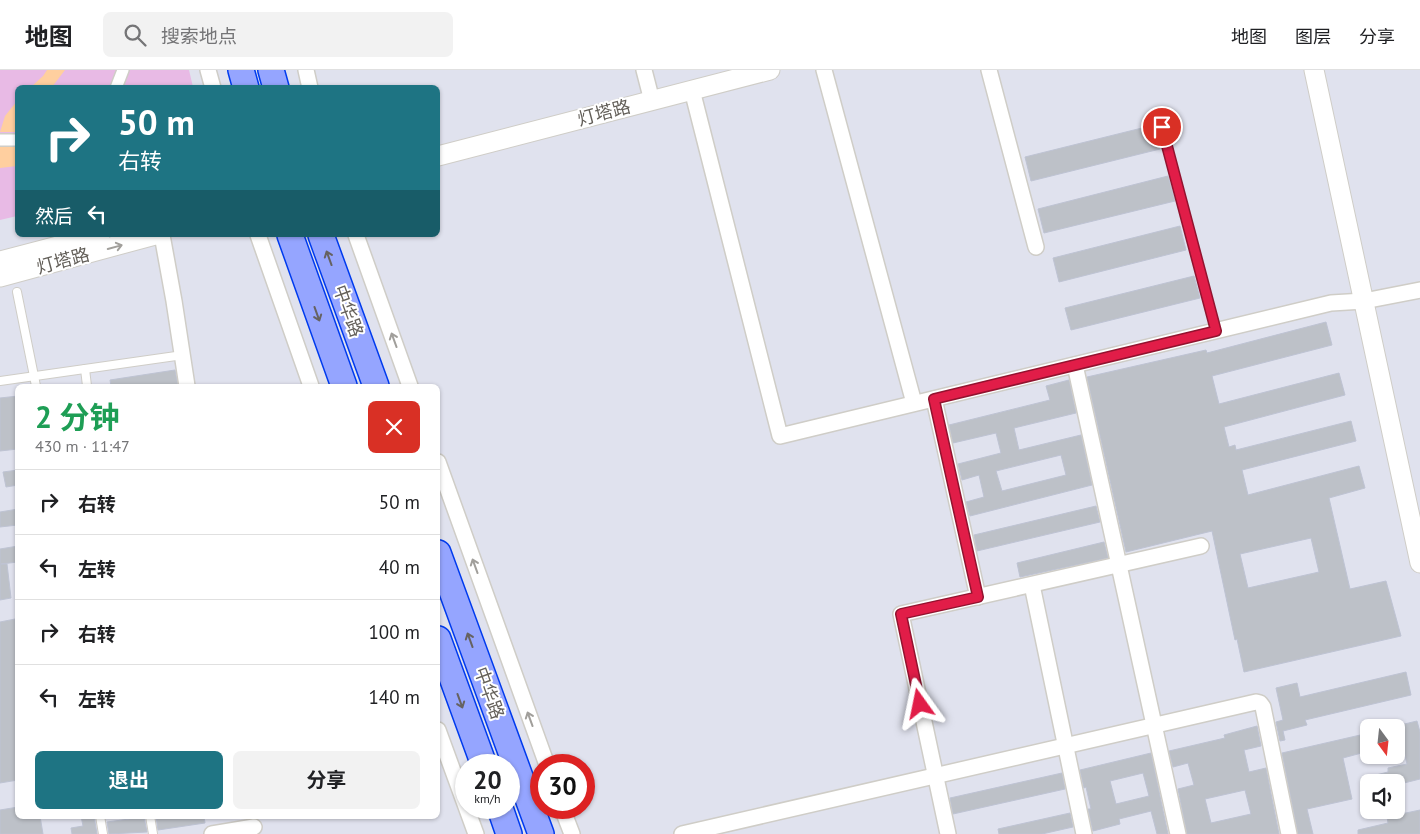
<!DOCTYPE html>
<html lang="zh">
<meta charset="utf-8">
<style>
:root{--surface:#fff;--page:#f2f2f2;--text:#202124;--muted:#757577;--line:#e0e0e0;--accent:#1e7483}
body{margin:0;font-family:"PT Sans","Noto Sans SC",sans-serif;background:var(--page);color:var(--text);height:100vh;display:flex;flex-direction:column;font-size:19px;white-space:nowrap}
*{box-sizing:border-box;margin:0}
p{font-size:16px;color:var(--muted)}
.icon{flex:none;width:28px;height:28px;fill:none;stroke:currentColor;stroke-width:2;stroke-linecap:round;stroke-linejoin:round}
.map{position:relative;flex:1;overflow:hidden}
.panel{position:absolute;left:15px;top:314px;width:425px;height:435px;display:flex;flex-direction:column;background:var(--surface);border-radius:8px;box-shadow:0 1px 4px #0004}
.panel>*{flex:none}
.top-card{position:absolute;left:15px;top:15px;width:425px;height:152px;border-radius:8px;box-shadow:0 1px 4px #0004;background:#1e7483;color:#fff;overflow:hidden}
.needle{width:32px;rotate:165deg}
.fabs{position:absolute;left:1360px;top:649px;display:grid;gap:10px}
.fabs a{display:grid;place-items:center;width:45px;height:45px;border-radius:8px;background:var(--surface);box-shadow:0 1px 4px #0004;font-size:25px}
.speed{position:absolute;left:455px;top:684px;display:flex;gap:10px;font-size:25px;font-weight:700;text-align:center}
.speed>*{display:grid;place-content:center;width:65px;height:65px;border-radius:50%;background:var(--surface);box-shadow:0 1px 4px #0004;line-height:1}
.speed small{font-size:12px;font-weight:400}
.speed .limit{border:8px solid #d22;background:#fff;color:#111}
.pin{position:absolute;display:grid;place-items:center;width:42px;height:42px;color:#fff;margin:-21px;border:2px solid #fff;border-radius:50%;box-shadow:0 1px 5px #0007}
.me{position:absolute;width:55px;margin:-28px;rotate:348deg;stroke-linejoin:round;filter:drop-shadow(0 0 4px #0008)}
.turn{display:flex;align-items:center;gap:18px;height:105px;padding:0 20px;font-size:22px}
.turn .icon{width:65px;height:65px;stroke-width:2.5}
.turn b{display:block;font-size:35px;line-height:42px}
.then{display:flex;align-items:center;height:48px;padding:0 20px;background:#0003;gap:10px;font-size:19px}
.round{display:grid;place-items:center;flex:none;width:52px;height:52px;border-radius:8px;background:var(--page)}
.headline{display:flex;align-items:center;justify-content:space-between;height:85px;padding:0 20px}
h1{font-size:30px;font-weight:700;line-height:38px;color:#1e9e55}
.cta{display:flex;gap:10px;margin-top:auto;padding:10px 20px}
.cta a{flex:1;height:58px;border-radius:8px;background:var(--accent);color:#fff;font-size:20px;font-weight:700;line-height:58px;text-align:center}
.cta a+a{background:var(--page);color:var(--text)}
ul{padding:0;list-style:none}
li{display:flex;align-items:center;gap:15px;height:65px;padding:0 20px;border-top:1px solid var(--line)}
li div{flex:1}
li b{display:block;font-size:19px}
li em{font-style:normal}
header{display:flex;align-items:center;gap:30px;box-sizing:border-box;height:70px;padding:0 25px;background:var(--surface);border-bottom:1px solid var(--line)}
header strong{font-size:24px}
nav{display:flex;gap:28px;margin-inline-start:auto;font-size:18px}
.search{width:350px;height:45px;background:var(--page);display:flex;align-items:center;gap:12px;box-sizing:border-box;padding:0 18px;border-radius:8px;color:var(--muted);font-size:19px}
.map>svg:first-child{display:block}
.green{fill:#e8bae5}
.water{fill:#ffcf9f}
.building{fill:#bdc1c8;stroke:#bec3d3;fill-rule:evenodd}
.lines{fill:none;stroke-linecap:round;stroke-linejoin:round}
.service-casing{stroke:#cfcdc7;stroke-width:10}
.pedestrian-casing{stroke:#cfcdc7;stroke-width:14}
.minor-casing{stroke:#cfcdc7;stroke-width:18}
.tertiary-casing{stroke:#cfcdc7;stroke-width:21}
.trunk-casing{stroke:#003bee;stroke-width:28}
.service{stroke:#fff;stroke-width:8}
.pedestrian{stroke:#fff;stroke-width:11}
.minor{stroke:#fff;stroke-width:15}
.tertiary{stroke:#fff;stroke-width:19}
.trunk{stroke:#95a5ff;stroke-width:25}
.oneway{stroke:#a19f9b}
.oneway2{stroke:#666261}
.route-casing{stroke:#92132f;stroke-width:12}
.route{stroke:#e11d48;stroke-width:9}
.labels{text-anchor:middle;stroke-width:4;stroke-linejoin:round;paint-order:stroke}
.street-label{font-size:18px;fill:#635f59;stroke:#fff}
</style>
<header>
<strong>地图</strong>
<div class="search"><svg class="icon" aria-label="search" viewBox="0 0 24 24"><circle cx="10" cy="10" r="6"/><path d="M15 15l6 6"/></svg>搜索地点</div>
<nav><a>地图</a><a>图层</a><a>分享</a></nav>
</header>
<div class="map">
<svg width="1420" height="764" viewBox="0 0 1420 764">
<rect width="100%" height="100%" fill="#e0e2ee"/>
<polygon class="green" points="0,0 189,0 193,17 18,18 17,146 0,150"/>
<g class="water">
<polygon points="47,0 65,0 52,17 31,17 43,6"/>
<polygon points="17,31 17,62 0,62 5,46"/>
<polygon points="0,76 17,76 17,96 0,98"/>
</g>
<g class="building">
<polygon points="1154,55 1160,79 1031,111 1025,87"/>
<polygon points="1168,106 1175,131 1044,163 1038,139"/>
<polygon points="1180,156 1186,180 1059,212 1053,188"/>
<polygon points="1194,206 1200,228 1071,260 1065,238"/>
<path d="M 1326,252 L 1332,275 L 1212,306 L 1219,334 L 1339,303 L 1345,325 L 1224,357 L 1229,377 L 1235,375 L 1236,380 L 1351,351 L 1356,371 L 1242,400 L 1248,425 L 1359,396 L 1365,418 L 1329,428 L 1350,519 L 1386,511 L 1401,566 L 1244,602 L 1237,569 L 1235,570 L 1212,461 L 1126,482 L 1087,307 L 1206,280 L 1207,283 ZM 1311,468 L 1319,502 L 1248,518 L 1240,484 Z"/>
<polygon points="175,300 178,316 111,316 110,310"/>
<path d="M 1069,310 L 1076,343 L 1014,358 L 1019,380 L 1081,365 L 1092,415 L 970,446 L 966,432 L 984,427 L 979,405 L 962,410 L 958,394 L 1001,383 L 996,363 L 953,373 L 949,355 L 1050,330 L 1046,316 ZM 1061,385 L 1066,405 L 1002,421 L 996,401 Z"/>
<polygon points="18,326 18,379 0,381 0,328"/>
<polygon points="18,400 18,415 6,417 3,402"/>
<polygon points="1096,436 1100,452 977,481 974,465"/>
<polygon points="18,439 18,455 0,457 0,442"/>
<polygon points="1104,472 1108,488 1020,507 1017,493"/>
<polygon points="18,476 18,492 1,494 7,494 11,528 0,530 0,479"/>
<polygon points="15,549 18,569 18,710 0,713 0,552"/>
<polygon points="1406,602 1411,625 1305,650 1307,655 1283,661 1285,670 1280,671 1276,652 1283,650 1276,618 1297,613 1300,627"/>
<polygon points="1417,651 1420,662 1420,709 1396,715 1396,712 1364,712 1364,708 1388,702 1388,698 1407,694 1402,674 1396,675 1396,656"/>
<path d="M 1257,656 L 1261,676 L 1244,680 L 1249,702 L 1266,698 L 1279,764 L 1187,764 L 1178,719 L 1194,715 L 1188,693 L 1173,697 L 1169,681 L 1225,668 L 1224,665 ZM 1245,720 L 1251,744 L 1211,753 L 1205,729 Z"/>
<polygon points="1369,663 1369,681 1343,688 1352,729 1307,739 1313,764 1298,764 1282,683"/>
<path d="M 1151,683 L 1168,764 L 1157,764 L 1151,741 L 1119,749 L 1120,754 L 1093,761 L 1088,739 L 1091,739 L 1086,717 L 1084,718 L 1080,700 ZM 1143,703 L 1149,726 L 1116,734 L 1110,711 Z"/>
<polygon points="1062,703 1065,719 953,744 950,728"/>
<polygon points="18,737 18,746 40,746 43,764 0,764 0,740"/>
<polygon points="1420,740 1420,764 1358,764 1358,760 1388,753 1387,747"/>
<polygon points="1070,743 1073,757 1042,764 999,764 998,759"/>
<polygon points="81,746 94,746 97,764 72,764 71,758 83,756"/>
<polygon points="156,746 204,746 205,753 158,760"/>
<polygon points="144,747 147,762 109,764 107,752"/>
</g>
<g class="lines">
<defs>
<g id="service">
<polyline points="1162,57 1216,261"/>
<polyline points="17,222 36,316"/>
<polyline points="85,299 87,316"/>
<polyline points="0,311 183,285"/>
<polyline points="100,746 103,764"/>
<polyline points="150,746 153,764"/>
</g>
<g id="pedestrian">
<polyline points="116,18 123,0"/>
<polyline points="0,70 18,70"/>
</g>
<g id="minor">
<polyline points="208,0 213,18"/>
<polyline points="306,0 310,18"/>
<polyline points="644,0 652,31"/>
<polyline points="824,0 914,333"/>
<polyline points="989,0 1036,177"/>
<polyline points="692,20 780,366 1331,233 1364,231 1420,220"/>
<polyline points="162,165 174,231 187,316"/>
<polyline points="258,165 311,316"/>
<polyline points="356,165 410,316"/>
<polyline points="1075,295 1178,764"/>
<polyline points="934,329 978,527"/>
<polyline points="438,392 547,695"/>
<polyline points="1032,515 1084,764"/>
<polyline points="438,660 476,764"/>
<polyline points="562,738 572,764"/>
<polyline points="212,764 254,757"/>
<polyline points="682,764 1256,632 1260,633 1263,637 1289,764"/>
<polyline points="948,764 901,544 1201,476"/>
</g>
<g id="tertiary">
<polyline points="1314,0 1420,493"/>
<polyline points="438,86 770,0"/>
<polyline points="0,191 100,165"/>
<polyline points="0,207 155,165"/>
</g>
<g id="trunk">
<polyline points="241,0 246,18"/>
<polyline points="271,0 276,18"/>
<polyline points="290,165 344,316"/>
<polyline points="321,165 376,316"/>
<polyline points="438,483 541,764"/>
<polyline points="438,569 484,695"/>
<polyline points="500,738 509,764"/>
</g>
</defs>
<use href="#service" class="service-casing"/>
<use href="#pedestrian" class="pedestrian-casing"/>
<use href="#minor" class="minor-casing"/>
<use href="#tertiary" class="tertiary-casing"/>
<use href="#trunk" class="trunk-casing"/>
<use href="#service" class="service"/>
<use href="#pedestrian" class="pedestrian"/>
<use href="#minor" class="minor"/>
<use href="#tertiary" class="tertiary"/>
<use href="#trunk" class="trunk"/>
</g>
<defs><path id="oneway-shaft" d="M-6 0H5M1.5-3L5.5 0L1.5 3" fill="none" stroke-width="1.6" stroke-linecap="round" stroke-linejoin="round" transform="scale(1.25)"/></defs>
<g class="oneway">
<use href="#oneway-shaft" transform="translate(115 177) rotate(-15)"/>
<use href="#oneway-shaft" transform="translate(394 270) rotate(-110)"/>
<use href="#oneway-shaft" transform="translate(475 496) rotate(-110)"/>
<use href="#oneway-shaft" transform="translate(530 649) rotate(-110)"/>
</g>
<g class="oneway2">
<use href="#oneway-shaft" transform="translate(329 188) rotate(-110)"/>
<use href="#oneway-shaft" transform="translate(317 244) rotate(70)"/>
<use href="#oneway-shaft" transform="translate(470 570) rotate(-110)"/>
<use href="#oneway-shaft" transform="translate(460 631) rotate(70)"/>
</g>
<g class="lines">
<defs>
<polyline id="route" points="920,634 901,544 978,527 934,329 1216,261 1162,57"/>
</defs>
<use href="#route" class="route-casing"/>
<use href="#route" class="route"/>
</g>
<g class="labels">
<g class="street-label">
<text transform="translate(604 43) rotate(-15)" y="6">灯塔路</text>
<text transform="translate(63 191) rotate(-15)" y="6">灯塔路</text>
<text transform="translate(348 241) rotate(70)" y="6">中华路</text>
<text transform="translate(489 623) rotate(70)" y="6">中华路</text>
</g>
</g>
</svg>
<div class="fabs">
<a><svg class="needle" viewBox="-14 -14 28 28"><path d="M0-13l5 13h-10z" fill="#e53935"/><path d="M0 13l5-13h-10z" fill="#757577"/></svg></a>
<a><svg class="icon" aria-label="sound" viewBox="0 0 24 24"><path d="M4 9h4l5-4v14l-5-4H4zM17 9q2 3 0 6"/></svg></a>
</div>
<div class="speed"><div>20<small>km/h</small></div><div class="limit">30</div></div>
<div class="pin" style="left:1162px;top:57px;background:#d93025"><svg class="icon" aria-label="arrive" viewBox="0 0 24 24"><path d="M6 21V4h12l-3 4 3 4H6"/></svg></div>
<svg class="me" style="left:920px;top:634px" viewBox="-20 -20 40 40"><path d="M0-17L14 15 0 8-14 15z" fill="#e11d48" stroke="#fff" stroke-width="4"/></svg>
<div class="top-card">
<div class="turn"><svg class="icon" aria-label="right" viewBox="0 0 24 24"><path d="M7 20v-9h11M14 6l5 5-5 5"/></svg><div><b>50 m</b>右转</div></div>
<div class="then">然后<svg class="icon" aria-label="left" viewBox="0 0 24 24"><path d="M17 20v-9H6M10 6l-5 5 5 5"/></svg></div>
</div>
<section class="panel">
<div class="headline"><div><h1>2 分钟</h1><p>430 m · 11:47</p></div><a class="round" style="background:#d93025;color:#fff"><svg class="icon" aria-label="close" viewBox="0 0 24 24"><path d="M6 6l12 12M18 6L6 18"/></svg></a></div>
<ul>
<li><svg class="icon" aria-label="right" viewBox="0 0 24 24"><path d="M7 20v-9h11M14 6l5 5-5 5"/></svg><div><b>右转</b></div><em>50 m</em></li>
<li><svg class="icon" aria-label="left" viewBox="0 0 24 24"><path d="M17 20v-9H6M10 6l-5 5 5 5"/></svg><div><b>左转</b></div><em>40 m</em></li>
<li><svg class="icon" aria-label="right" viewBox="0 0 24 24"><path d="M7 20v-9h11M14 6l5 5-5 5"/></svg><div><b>右转</b></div><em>100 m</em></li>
<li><svg class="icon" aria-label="left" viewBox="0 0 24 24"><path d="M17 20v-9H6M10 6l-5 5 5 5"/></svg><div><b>左转</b></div><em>140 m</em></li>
</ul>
<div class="cta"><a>退出</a><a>分享</a></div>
</section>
</div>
